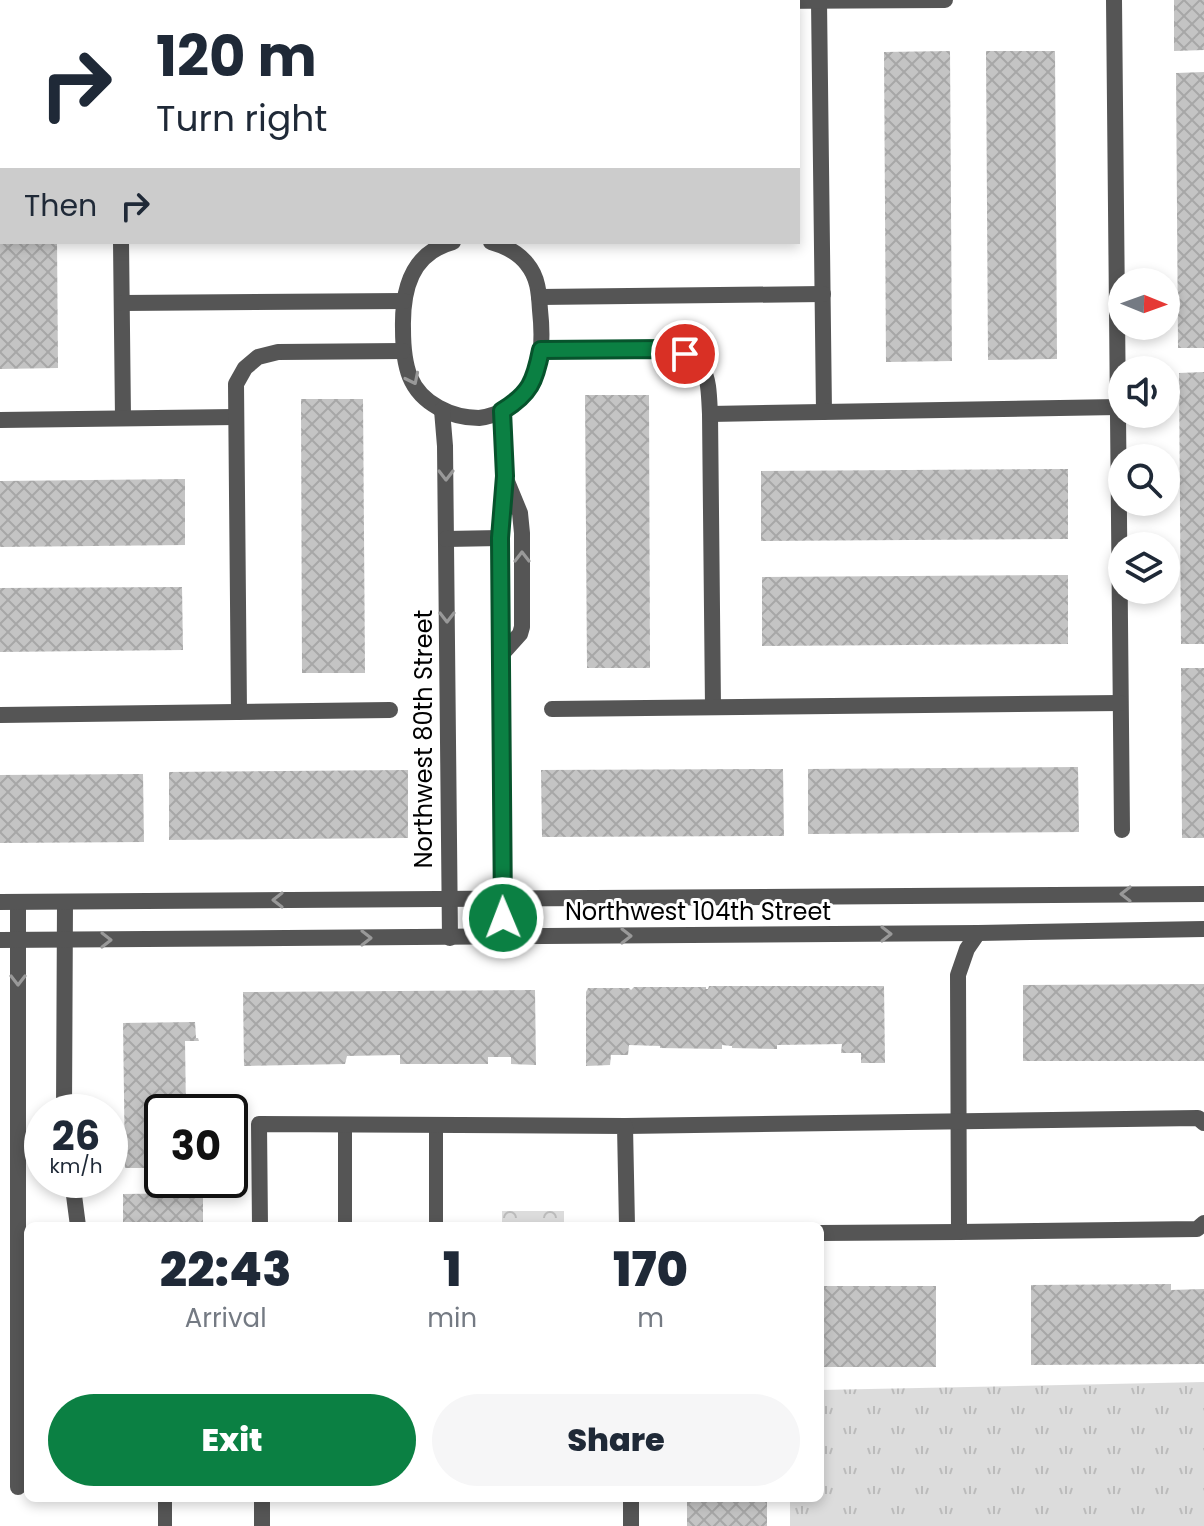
<!DOCTYPE html>
<style>
:root{--surface:#fff;--page:#f6f6f7;--text:#1f2937;--muted:#747a83;--accent:#0b8043}
body{margin:0;font-family:Poppins,sans-serif;background:var(--page);color:var(--text);height:100vh;display:flex;flex-direction:column;font-size:30px;white-space:nowrap}
*{box-sizing:border-box;margin:0}
p{font-size:26px;color:var(--muted)}
.icon{flex:none;width:44px;height:44px;fill:none;stroke:currentColor;stroke-width:2;stroke-linecap:round;stroke-linejoin:round}
.map{position:relative;flex:1;overflow:hidden}
.details{position:absolute;left:24px;top:1222px;width:800px;height:280px;display:flex;flex-direction:column;background:var(--surface);border-radius:12px;box-shadow:0 4px 12px #0003}
.details>*{flex:none}
.top-card{position:absolute;left:0px;top:0px;width:800px;height:244px;box-shadow:0 4px 12px #0003;background:#fff;color:var(--text);overflow:hidden}
.needle{width:52px;rotate:91deg}
.fabs{position:absolute;left:1108px;top:268px;display:grid;gap:16px}
.fabs a{display:grid;place-items:center;width:72px;height:72px;border-radius:50%;background:var(--surface);box-shadow:0 4px 12px #0003;font-size:40px}
.speed{position:absolute;left:24px;top:1094px;display:flex;gap:16px;font-size:40px;font-weight:700;text-align:center}
.speed>*{display:grid;place-content:center;width:104px;height:104px;border-radius:50%;background:var(--surface);box-shadow:0 4px 12px #0003;line-height:1}
.speed small{font-size:20px;font-weight:400}
.speed .limit{border:4px solid #111;border-radius:12px;background:#fff;color:#111}
.pin{position:absolute;display:grid;place-items:center;width:68px;height:68px;color:#fff;margin:-34px;border:4px solid #fff;border-radius:50%;box-shadow:0 2px 8px #0007}
.me{position:absolute;width:88px;margin:-44px;rotate:359deg;stroke-linejoin:round;filter:drop-shadow(0 0 6px #0008)}
.turn{display:flex;align-items:center;gap:28px;height:168px;padding:0 24px;font-size:36px}
.turn .icon{width:104px;height:104px;stroke-width:2.5}
.turn b{display:block;font-size:56px;line-height:68px}
.then{display:flex;align-items:center;height:76px;padding:0 24px;background:#0003;gap:16px;font-size:30px}
.eta{display:flex;justify-content:space-evenly;align-items:center;height:136px;text-align:center}
.eta b{font-size:48px;font-weight:800;line-height:56px}
.action{display:flex;gap:16px;margin-top:auto;padding:16px 24px}
.action a{flex:1;height:92px;border-radius:48px;background:var(--accent);color:#fff;font-size:32px;font-weight:800;line-height:92px;text-align:center}
.action a+a{background:var(--page);color:var(--text)}
.map>svg:first-child{display:block}
.grass{fill:url(#grass-tufts)}
.park{fill:url(#park-crowns)}
.building{fill:url(#building-cross-hatch)}
.lines{fill:none;stroke-linecap:round;stroke-linejoin:round}
.service{stroke:#555;stroke-width:14}
.minor{stroke:#555;stroke-width:16}
.tertiary{stroke:#555;stroke-width:16}
.oneway{stroke:#999}
.route-casing{stroke:#07532c;stroke-width:20}
.route{stroke:#0b8043;stroke-width:14}
.labels{text-anchor:middle;stroke-width:6;stroke-linejoin:round;paint-order:stroke}
.street-label{font-size:24px;fill:#000;stroke:#fff}
</style>
<div class="map">
<svg width="1204" height="1526" viewBox="0 0 1204 1526">
<defs>
<pattern id="grass-tufts" width="24" height="20" patternUnits="userSpaceOnUse" patternTransform="scale(2)"><rect width="24" height="20" fill="#dcdcdc"/><path d="M3 7l-1-3M5 7V3M7 7l1-3M15 17l-1-3M17 17v-4M19 17l1-3" fill="none" stroke="#bbb"/></pattern>
<pattern id="park-crowns" width="20" height="18" patternUnits="userSpaceOnUse" patternTransform="scale(2)"><rect width="20" height="18" fill="#dcdcdc"/><path d="M2 6a3 3 0 1 1 6 0M12 15a3 3 0 1 1 6 0" fill="none" stroke="#bbb"/></pattern>
<pattern id="building-cross-hatch" width="8" height="8" patternUnits="userSpaceOnUse" patternTransform="scale(2)"><rect width="8" height="8" fill="#c4c4c4"/><path d="M0 0l8 8M0 8l8-8" fill="none" stroke="#a7a7a7"/></pattern>
</defs>
<rect width="100%" height="100%" fill="#fff"/>
<polygon class="grass" points="1204,1382 1204,1526 790,1526 790,1498 820,1498 820,1390"/>
<rect class="park" x="502" y="1211" width="62" height="15"/>
<g class="building">
<polygon points="1174,0 1204,0 1204,50 1174,51"/>
<polygon points="950,51 952,361 886,362 884,52"/>
<polygon points="986,51 1055,51 1057,359 988,360"/>
<polygon points="1204,72 1204,348 1178,348 1176,73"/>
<polygon points="0,242 57,242 58,368 0,369"/>
<polygon points="1204,372 1204,644 1181,644 1179,373"/>
<polygon points="585,395 649,395 650,668 587,668"/>
<polygon points="301,399 363,399 365,673 302,673"/>
<polygon points="1068,469 1068,539 761,541 761,471"/>
<polygon points="185,479 185,545 0,547 0,481"/>
<polygon points="1068,575 1068,644 762,646 762,577"/>
<polygon points="182,587 183,650 0,652 0,588"/>
<polygon points="1181,668 1204,668 1204,838 1182,838"/>
<polygon points="1078,767 1079,832 808,834 808,769"/>
<polygon points="783,769 784,836 542,837 541,770"/>
<polygon points="408,770 408,838 169,840 169,772"/>
<polygon points="143,774 144,842 0,843 0,775"/>
<polygon points="1204,984 1204,1061 1023,1061 1023,985"/>
<polygon points="709,986 884,986 885,1063 861,1063 861,1053 841,1053 842,1044 777,1045 777,1049 732,1048 732,1046 722,1045 722,1049 660,1048 660,1046 629,1045 628,1055 611,1055 610,1065 586,1066 586,992 588,988 629,988 631,990 634,987 706,987 706,989 708,989"/>
<polygon points="535,990 536,1065 511,1064 511,1057 488,1057 488,1064 400,1064 400,1055 347,1056 345,1064 244,1066 243,992"/>
<polygon points="195,1022 196,1038 198,1038 199,1041 185,1041 186,1112 162,1112 162,1168 125,1168 123,1023"/>
<polygon points="203,1193 203,1226 123,1226 123,1194"/>
<polygon points="1171,1284 1171,1290 1204,1289 1204,1364 1031,1365 1031,1285"/>
<rect x="820" y="1286" width="116" height="81"/>
<rect x="687" y="1498" width="80" height="28"/>
</g>
<g class="lines">
<g class="service">
<polyline points="345,1124 345,1226"/>
<polyline points="436,1226 436,1124"/>
<polyline points="165,1526 165,1498"/>
</g>
<g class="minor">
<polyline points="1114,0 1122,830"/>
<polyline points="819,1 824,412"/>
<polyline points="615,2 945,0"/>
<polyline points="0,6 2,6"/>
<polyline points="121,242 123,418"/>
<path d="M 453,242 C 411,253 402,290 403,329 C 403,345 404,362 410,377 C 421,404 452,418 479,418 C 489,417 499,413 508,408 C 542,387 544,346 540,310 C 539,293 538,277 527,264 C 518,252 505,246 491,242"/>
<polyline points="539,297 823,294"/>
<polyline points="122,303 404,301"/>
<path d="M 541,350 L 666,349 C 709,360 708,374 710,414 L 713,707"/>
<polyline points="442,410 445,446 450,938"/>
<polyline points="502,411 505,476 500,538 504,937"/>
<polyline points="710,414 1118,407"/>
<polyline points="0,420 236,417"/>
<polyline points="446,539 500,538"/>
<polyline points="501,655 520,634 522,627 522,533 520,513 506,479"/>
<polyline points="552,709 1120,703"/>
<polyline points="239,712 236,384 245,368 258,357 278,352 403,351"/>
<polyline points="0,715 390,710"/>
<polyline points="18,902 18,1487"/>
<polyline points="978,933 967,949 958,975 959,1232 1197,1229 1204,1223"/>
<polyline points="64,1112 65,902"/>
<polyline points="625,1126 1198,1118 1204,1123"/>
<polyline points="72,1180 78,1226"/>
<polyline points="260,1226 259,1124 625,1126 627,1226"/>
<polyline points="820,1233 959,1232"/>
<polyline points="631,1498 631,1526"/>
<polyline points="262,1526 262,1498"/>
</g>
<g class="tertiary">
<polyline points="0,902 1204,894"/>
<polyline points="0,940 978,933 1204,929"/>
</g>
</g>
<defs><path id="oneway-chevron" d="M-2-3.5L2.5 0L-2 3.5" fill="none" stroke-width="1.6" stroke-linecap="round" stroke-linejoin="round" transform="scale(2)"/></defs>
<g class="oneway">
<use href="#oneway-chevron" transform="translate(413 379) rotate(64)"/>
<use href="#oneway-chevron" transform="translate(446 475) rotate(90)"/>
<use href="#oneway-chevron" transform="translate(522 557) rotate(-90)"/>
<use href="#oneway-chevron" transform="translate(447 617) rotate(90)"/>
<use href="#oneway-chevron" transform="translate(1126 894) rotate(180)"/>
<use href="#oneway-chevron" transform="translate(278 900) rotate(180)"/>
<use href="#oneway-chevron" transform="translate(886 934)"/>
<use href="#oneway-chevron" transform="translate(626 936)"/>
<use href="#oneway-chevron" transform="translate(366 938)"/>
<use href="#oneway-chevron" transform="translate(106 940)"/>
<use href="#oneway-chevron" transform="translate(18 980) rotate(90)"/>
</g>
<g class="lines">
<defs>
<path id="route" d="M 503,918 L 500,538 L 505,476 L 502,411 C 530,394 535,381 541,350 L 666,349 L 685,354"/>
</defs>
<use href="#route" class="route-casing"/>
<use href="#route" class="route"/>
</g>
<g class="labels">
<g class="street-label">
<text transform="translate(424 739) rotate(-90)" y="8">Northwest 80th Street</text>
<text x="698" y="920">Northwest 104th Street</text>
</g>
</g>
</svg>
<div class="fabs">
<a><svg class="needle" viewBox="-14 -14 28 28"><path d="M0-13l5 13h-10z" fill="#e53935"/><path d="M0 13l5-13h-10z" fill="#747a83"/></svg></a>
<a><svg class="icon" aria-label="sound" viewBox="0 0 24 24"><path d="M4 9h4l5-4v14l-5-4H4zM17 9q2 3 0 6"/></svg></a>
<a><svg class="icon" aria-label="search" viewBox="0 0 24 24"><circle cx="10" cy="10" r="6"/><path d="M15 15l6 6"/></svg></a>
<a><svg class="icon" aria-label="layers" viewBox="0 0 24 24"><path d="M12 4l9 5-9 5-9-5zM3 14l9 5 9-5"/></svg></a>
</div>
<div class="speed"><div>26<small>km/h</small></div><div class="limit">30</div></div>
<div class="pin" style="left:685px;top:354px;background:#d93025"><svg class="icon" aria-label="arrive" viewBox="0 0 24 24"><path d="M6 21V4h12l-3 4 3 4H6"/></svg></div>
<svg class="me" style="left:503px;top:918px" viewBox="-20 -20 40 40"><circle r="17" fill="#0b8043" stroke="#fff" stroke-width="3"/><path d="M0-11L8 9 0 5-8 9z" fill="#fff"/></svg>
<div class="top-card">
<div class="turn"><svg class="icon" aria-label="right" viewBox="0 0 24 24"><path d="M7 20v-9h11M14 6l5 5-5 5"/></svg><div><b>120 m</b>Turn right</div></div>
<div class="then">Then<svg class="icon" aria-label="right" viewBox="0 0 24 24"><path d="M7 20v-9h11M14 6l5 5-5 5"/></svg></div>
</div>
<section class="details">
<div class="eta">
<div><b>22:43</b><p>Arrival</p></div>
<div><b>1</b><p>min</p></div>
<div><b>170</b><p>m</p></div>
</div>
<div class="action"><a>Exit</a><a>Share</a></div>
</section>
</div>
